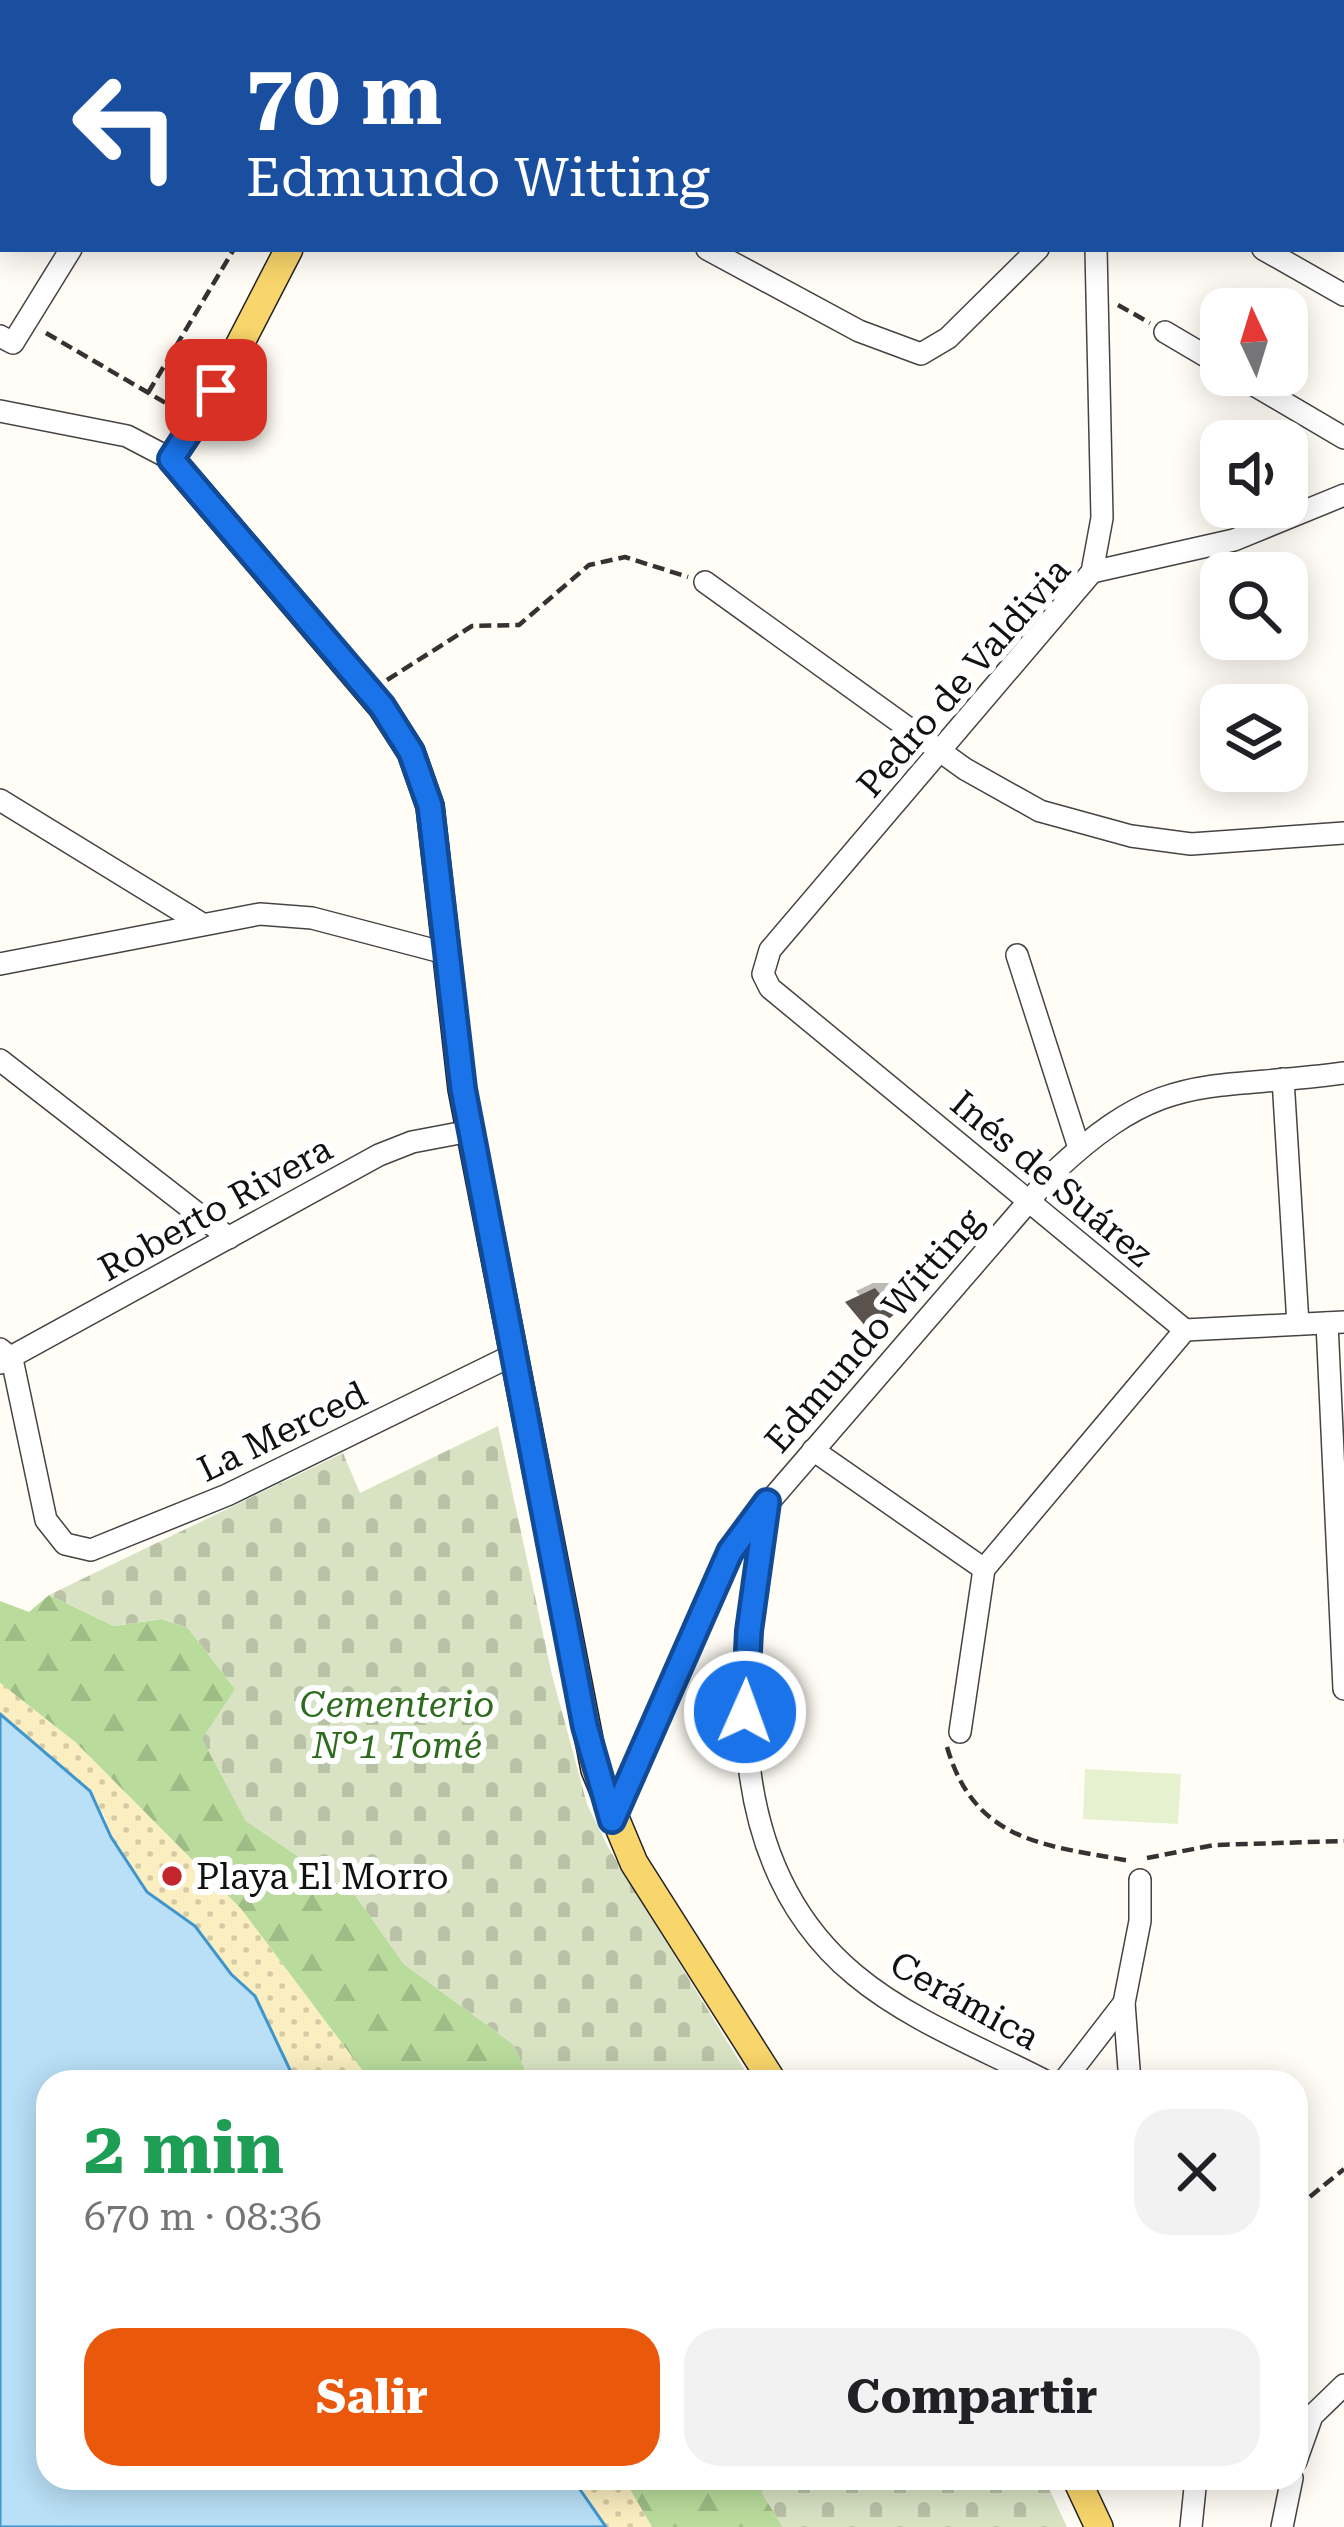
<!DOCTYPE html>
<html lang="es">
<meta charset="utf-8">
<style>
:root{--surface:#fff;--page:#f2f2f2;--text:#202124;--muted:#757577;--accent:#ea580c}
body{margin:0;font-family:"Roboto Serif",serif;background:var(--page);color:var(--text);height:100vh;display:flex;flex-direction:column;font-size:45px;white-space:nowrap}
*{box-sizing:border-box;margin:0}
p{font-size:39px;color:var(--muted)}
.icon{flex:none;width:66px;height:66px;fill:none;stroke:currentColor;stroke-width:2;stroke-linecap:round;stroke-linejoin:round}
.map{position:relative;flex:1;overflow:hidden}
.drawer{position:absolute;left:36px;top:2070px;width:1272px;height:420px;display:flex;flex-direction:column;background:var(--surface);border-radius:36px;box-shadow:0 6px 30px #0003}
.drawer>*{flex:none}
.hud{position:absolute;left:0px;top:0px;width:1344px;height:252px;box-shadow:0 6px 30px #0003;background:#1a4fa0;color:#fff;overflow:hidden}
.needle{width:78px;rotate:356deg}
.controls{position:absolute;left:1200px;top:288px;display:grid;gap:24px}
.controls a{display:grid;place-items:center;width:108px;height:108px;border-radius:24px;background:var(--surface);box-shadow:0 6px 30px #0003;font-size:60px}
.pin{position:absolute;display:grid;place-items:center;width:102px;height:102px;color:#fff;margin:-51px;border-radius:24px;box-shadow:0 6px 18px #0006}
.me{position:absolute;width:132px;margin:-66px;rotate:2deg;stroke-linejoin:round;filter:drop-shadow(0 0 9px #0008)}
.turn{display:flex;align-items:center;gap:42px;height:252px;padding:0 48px;font-size:54px}
.turn .icon{width:156px;height:156px;stroke-width:2.5}
.turn b{display:block;font-size:84px;line-height:102px}
.round{display:grid;place-items:center;flex:none;width:126px;height:126px;border-radius:36px;background:var(--page)}
.overview{display:flex;align-items:center;justify-content:space-between;height:204px;padding:0 48px}
h1{font-size:72px;font-weight:700;line-height:90px;color:#1e9e55}
.button{display:flex;gap:24px;margin-top:auto;padding:24px 48px}
.button a{flex:1;height:138px;border-radius:36px;background:var(--accent);color:#fff;font-size:48px;font-weight:700;line-height:138px;text-align:center}
.button a+a{background:var(--page);color:var(--text)}
.map>svg:first-child{display:block}
.forest{fill:url(#forest-firs)}
.sand{fill:url(#sand-dots)}
.cemetery{fill:url(#cemetery-stones)}
.pitch{fill:#e6f2cf}
.water{fill:#b9e0f7;stroke:#3f96cf;stroke-width:3}
.building{fill:#5a524d;filter:url(#shadow)}
.lines{fill:none;stroke-linecap:round;stroke-linejoin:round}
.minor-casing{stroke:#444;stroke-width:24}
.major-casing{stroke:#222;stroke-width:30}
.path{stroke:#333;stroke-width:4.5;stroke-dasharray:12 6;stroke-linecap:butt}
.minor{stroke:#fff;stroke-width:21}
.major{stroke:#f9d66b;stroke-width:27}
.route-casing{stroke:#114b97;stroke-width:30}
.route{stroke:#1a73e8;stroke-width:21}
.poi-dot{fill:#c4262e;stroke:#fff;stroke-width:4.5}
.labels{text-anchor:middle;stroke-width:12;stroke-linejoin:round;paint-order:stroke}
.street-label{font-size:36px;fill:#111;stroke:#fff}
.park-label{font-size:36px;font-style:italic;fill:#2f6b1f;stroke:#fff}
.poi-label{font-size:36px;fill:#111;stroke:#fff;text-anchor:start}
</style>
<div class="map">
<svg width="1344" height="2527" viewBox="0 0 1344 2527">
<defs>
<pattern id="forest-firs" width="22" height="20" patternUnits="userSpaceOnUse" patternTransform="scale(3)"><rect width="22" height="20" fill="#b9dc9c"/><path d="M5 1l3.5 6h-7zM16 11l3.5 6h-7z" fill="#9ebc85"/></pattern>
<pattern id="sand-dots" width="8" height="8" patternUnits="userSpaceOnUse" patternTransform="scale(3)"><rect width="8" height="8" fill="#fbeec1"/><path d="M2 2h.1M6 6h.1" fill="none" stroke="#d6cba5" stroke-width="1.8" stroke-linecap="round"/></pattern>
<pattern id="cemetery-stones" width="16" height="16" patternUnits="userSpaceOnUse" patternTransform="scale(3)"><rect width="16" height="16" fill="#d9e3c4"/><path d="M2 7V4a2 2 0 0 1 4 0v3zM10 15v-3a2 2 0 0 1 4 0v3z" fill="#b9c2a7"/></pattern>
<filter id="shadow"><feDropShadow dx="11" dy="-11" stdDeviation="0" flood-color="#0004"/></filter>
</defs>
<rect width="100%" height="100%" fill="#fffdf5"/>
<g class="forest">
<polygon points="49,1595 114,1626 162,1619 188,1628 235,1689 245,1820 355,1895 404,1964 513,2044 531,2082 371,2082 241,1909 75,1742 0,1683 0,1601 29,1612"/>
<polygon points="623,2478 753,2478 783,2527 652,2527"/>
</g>
<g class="sand">
<polygon points="0,1683 75,1742 241,1909 371,2082 303,2082 290,2070 255,1996 231,1974 195,1926 147,1892 111,1837 104,1814 0,1714"/>
<polygon points="572,2478 623,2478 652,2527 606,2527"/>
</g>
<g class="cemetery">
<polygon points="498,1426 552,1675 587,1804 608,1847 752,2082 531,2082 513,2044 404,1964 355,1895 245,1820 202,1739 235,1689 188,1628 162,1619 114,1626 49,1595 343,1453 360,1493"/>
<polygon points="753,2478 1044,2478 1067,2527 783,2527"/>
</g>
<polygon class="pitch" points="1085,1769 1181,1774 1178,1824 1083,1819"/>
<polygon class="water" points="0,1714 90,1791 111,1837 147,1892 195,1926 231,1974 255,1996 290,2070 303,2082 48,2082 48,2478 572,2478 606,2527 0,2527"/>
<polygon class="building" points="875,1288 896,1313 871,1333 845,1302"/>
<g class="lines">
<defs>
<g id="minor">
<polyline points="295,0 300,3"/>
<polyline points="1341,0 1344,2"/>
<polyline points="46,3 48,0"/>
<polyline points="150,3 152,0"/>
<polyline points="895,3 897,0"/>
<polyline points="0,42 3,43"/>
<polyline points="1341,64 1344,63"/>
<polyline points="0,79 3,74"/>
<polyline points="707,249 859,331 921,354 948,338 1038,249"/>
<polyline points="1096,249 1102,518 1092,572 770,950 763,974 770,988 1185,1330 1344,1322"/>
<polyline points="1263,249 1344,295"/>
<polyline points="1165,332 1221,365"/>
<polyline points="0,336 13,343 71,249"/>
<polyline points="1237,375 1344,438"/>
<polyline points="0,411 127,436 171,459"/>
<polyline points="1092,572 1234,540 1344,495"/>
<polyline points="705,582 965,769 1040,811 1131,836 1191,844 1344,833"/>
<polyline points="0,800 199,922"/>
<polyline points="1017,955 1079,1148"/>
<polyline points="0,964 260,914 312,918 449,954"/>
<polyline points="0,1060 229,1238"/>
<polyline points="1283,1079 1298,1324"/>
<polyline points="1327,1323 1344,1689"/>
<polyline points="0,1349 12,1359 46,1520 65,1544 91,1550 227,1495 513,1355"/>
<polyline points="0,1363 379,1155 412,1142 470,1131"/>
<polyline points="813,1450 984,1569"/>
<path d="M 767,1503 C 739,1662 715,1859 855,1975 C 910,2021 984,2049 1047,2082"/>
<polyline points="960,1732 984,1569 1185,1330"/>
<path d="M 612,1820 L 738,1538 L 1054,1172 C 1165,1067 1207,1092 1344,1073"/>
<polyline points="1063,2082 1124,2003"/>
<polyline points="1130,2082 1124,2003 1140,1921 1140,1880"/>
<polyline points="1296,2461 1312,2416 1344,2385"/>
<polyline points="1191,2527 1196,2478"/>
<polyline points="1282,2527 1292,2478"/>
</g>
<g id="major">
<polyline points="418,3 420,0"/>
<polyline points="289,249 212,398 171,459 382,707 411,752 430,806 462,1089 595,1770 634,1863 773,2082"/>
<polyline points="1076,2478 1099,2527"/>
</g>
</defs>
<use href="#minor" class="minor-casing"/>
<use href="#major" class="major-casing"/>
<g class="path">
<polyline points="382,3 384,0"/>
<polyline points="1118,305 1150,323"/>
<polyline points="46,333 176,409"/>
<polyline points="148,393 234,249"/>
<polyline points="387,680 472,626 519,625 589,565 625,557 688,577"/>
<path d="M 947,1747 C 975,1843 1045,1845 1130,1861"/>
<polyline points="1147,1858 1214,1845 1344,1841"/>
<polyline points="1296,2208 1344,2169"/>
</g>
<use href="#minor" class="minor"/>
<use href="#major" class="major"/>
</g>
<g class="lines">
<defs>
<polyline id="route" points="216,390 171,459 382,706 411,752 430,806 463,1089 585,1726 612,1820 730,1552 767,1502 749,1631 745,1712"/>
</defs>
<use href="#route" class="route-casing"/>
<use href="#route" class="route"/>
</g>
<circle class="poi-dot" cx="172" cy="1876" r="12"/>
<g class="labels">
<g class="street-label">
<text transform="translate(963 677) rotate(-49)" y="13">Pedro de Valdivia</text>
<text transform="translate(1052 1178) rotate(40)" y="13">Inés de Suárez</text>
<text transform="translate(215 1208) rotate(-29)" y="13">Roberto Rivera</text>
<text transform="translate(873 1330) rotate(-49)" y="13">Edmundo Witting</text>
<text transform="translate(282 1431) rotate(-26)" y="13">La Merced</text>
<text transform="translate(965 2000) rotate(29)" y="13">Cerámica</text>
</g>
<g class="park-label">
<text x="397" y="1717">Cementerio<tspan x="397" dy="41">N°1 Tomé</tspan></text>
</g>
<g class="poi-label">
<text x="196" y="1889">Playa El Morro</text>
</g>
</g>
</svg>
<div class="controls">
<a><svg class="needle" viewBox="-14 -14 28 28"><path d="M0-13l5 13h-10z" fill="#e53935"/><path d="M0 13l5-13h-10z" fill="#757577"/></svg></a>
<a><svg class="icon" aria-label="sound" viewBox="0 0 24 24"><path d="M4 9h4l5-4v14l-5-4H4zM17 9q2 3 0 6"/></svg></a>
<a><svg class="icon" aria-label="search" viewBox="0 0 24 24"><circle cx="10" cy="10" r="6"/><path d="M15 15l6 6"/></svg></a>
<a><svg class="icon" aria-label="layers" viewBox="0 0 24 24"><path d="M12 4l9 5-9 5-9-5zM3 14l9 5 9-5"/></svg></a>
</div>
<div class="pin" style="left:216px;top:390px;background:#d93025"><svg class="icon" aria-label="arrive" viewBox="0 0 24 24"><path d="M6 21V4h12l-3 4 3 4H6"/></svg></div>
<svg class="me" style="left:745px;top:1712px" viewBox="-20 -20 40 40"><circle r="17" fill="#1a73e8" stroke="#fff" stroke-width="3"/><path d="M0-11L8 9 0 5-8 9z" fill="#fff"/></svg>
<div class="hud">
<div class="turn"><svg class="icon" aria-label="left" viewBox="0 0 24 24"><path d="M17 20v-9H6M10 6l-5 5 5 5"/></svg><div><b>70 m</b>Edmundo Witting</div></div>
</div>
<section class="drawer">
<div class="overview"><div><h1>2 min</h1><p>670 m · 08:36</p></div><a class="round"><svg class="icon" aria-label="close" viewBox="0 0 24 24"><path d="M6 6l12 12M18 6L6 18"/></svg></a></div>
<div class="button"><a>Salir</a><a>Compartir</a></div>
</section>
</div>
